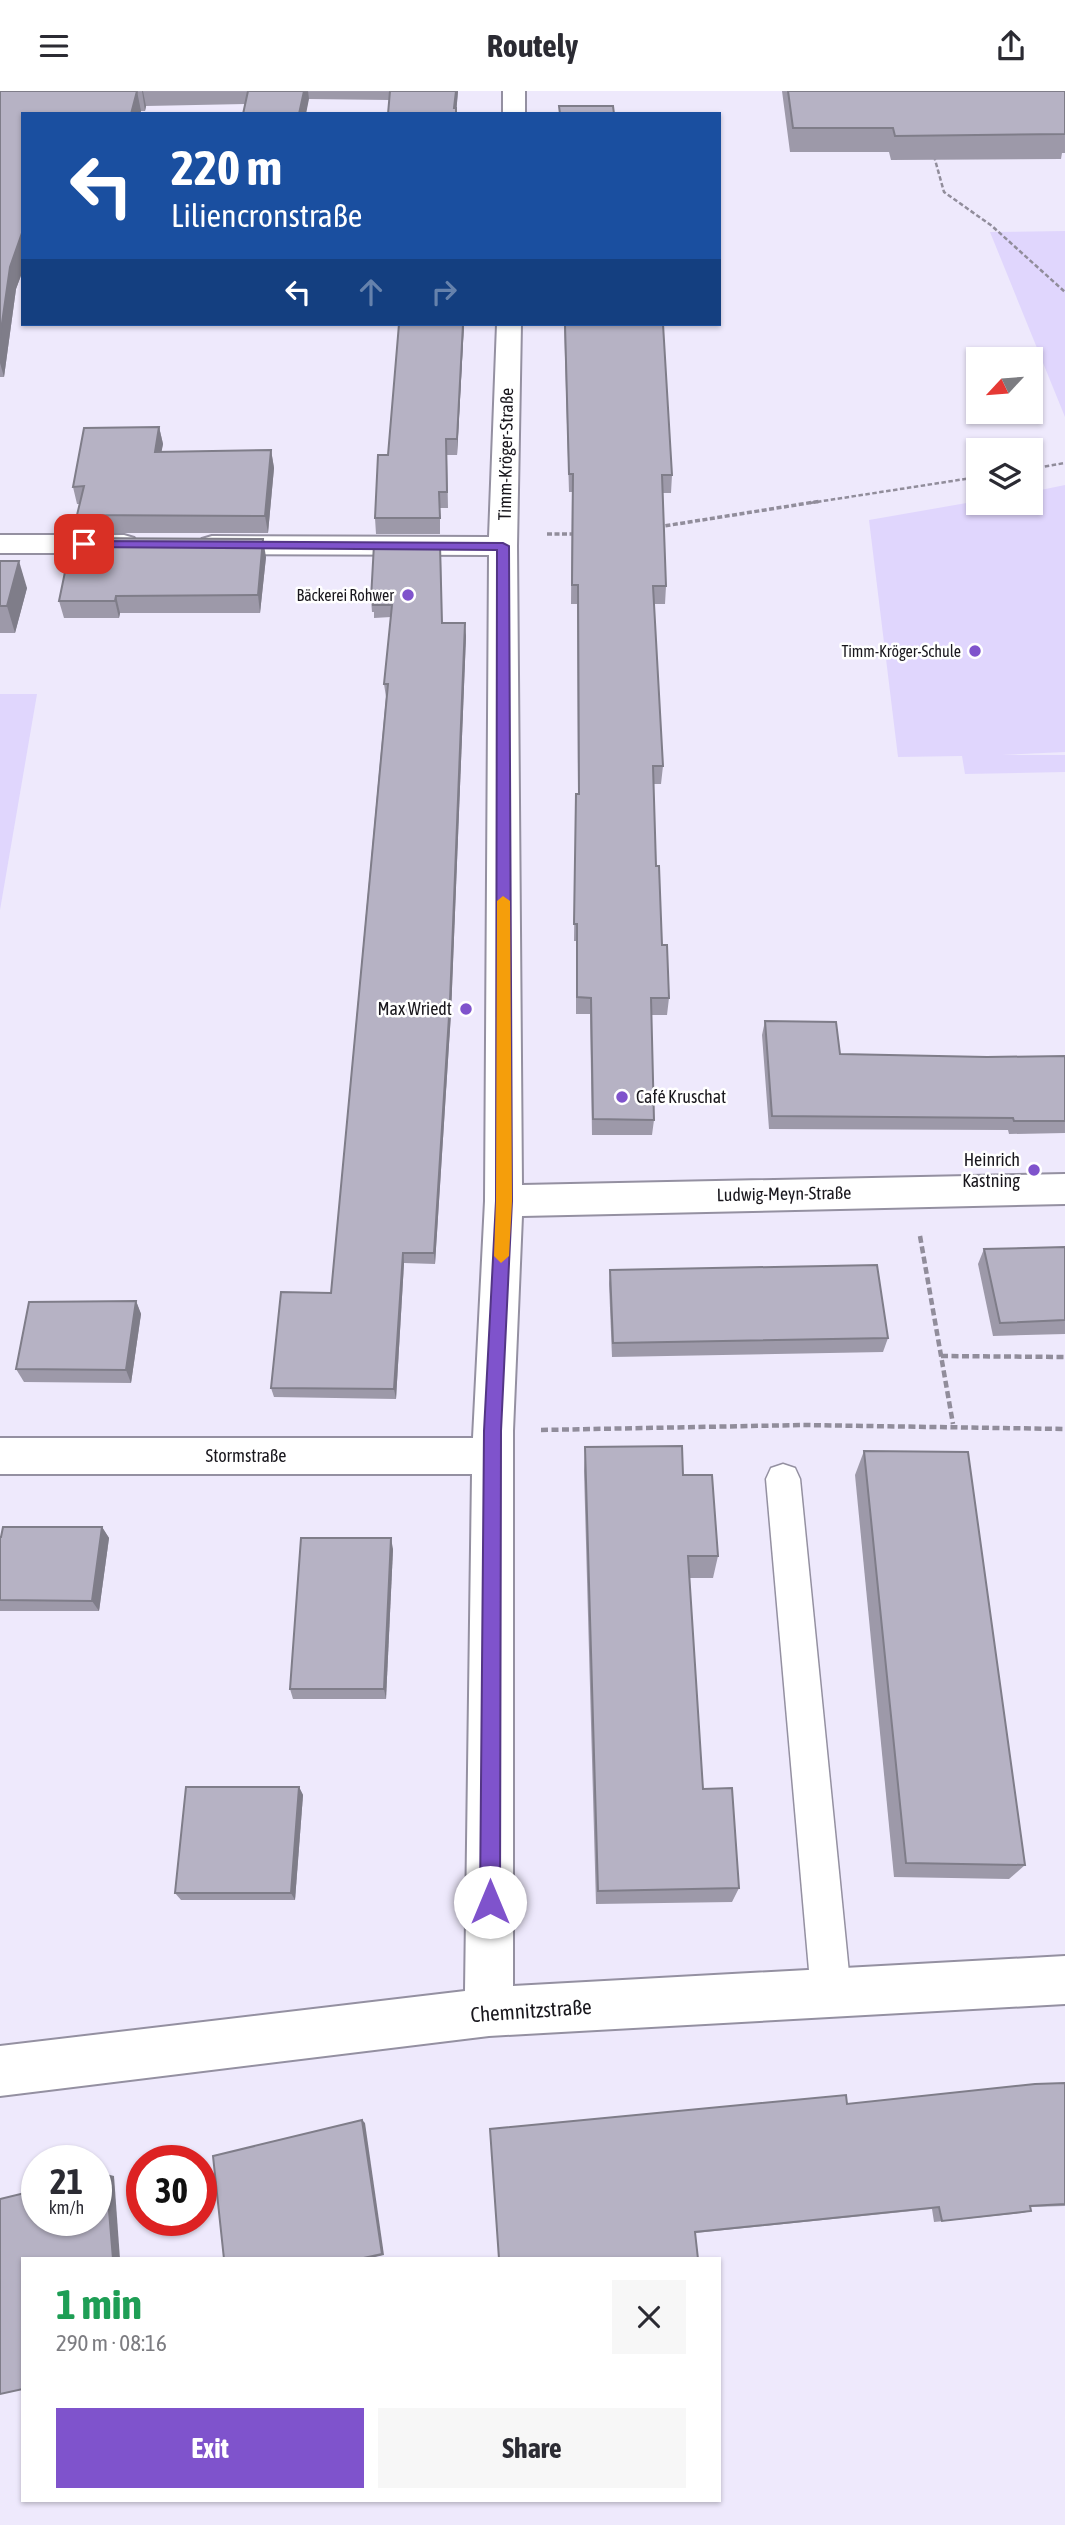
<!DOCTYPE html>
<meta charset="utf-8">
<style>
:root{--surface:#fff;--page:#f7f7f7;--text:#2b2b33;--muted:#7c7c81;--accent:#7f53cc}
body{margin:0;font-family:"Asap Condensed",sans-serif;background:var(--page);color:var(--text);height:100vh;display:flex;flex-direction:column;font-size:26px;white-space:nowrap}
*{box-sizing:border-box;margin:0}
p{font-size:23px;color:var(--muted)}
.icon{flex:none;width:38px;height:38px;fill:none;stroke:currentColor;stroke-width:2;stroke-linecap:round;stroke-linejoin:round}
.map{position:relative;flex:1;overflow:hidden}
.side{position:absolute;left:21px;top:2166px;width:700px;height:245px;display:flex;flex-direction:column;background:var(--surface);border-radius:0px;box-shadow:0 2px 5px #0004}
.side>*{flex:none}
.banner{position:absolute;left:21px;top:21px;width:700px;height:214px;border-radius:0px;box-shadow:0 2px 5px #0004;background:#1a4fa0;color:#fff;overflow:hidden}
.needle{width:46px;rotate:244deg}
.controls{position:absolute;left:966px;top:256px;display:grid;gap:14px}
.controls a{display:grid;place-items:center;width:77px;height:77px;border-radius:0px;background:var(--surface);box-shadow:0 2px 5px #0004;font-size:35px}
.speed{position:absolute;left:21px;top:2054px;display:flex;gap:14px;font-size:35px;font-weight:700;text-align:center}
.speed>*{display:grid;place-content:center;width:91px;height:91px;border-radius:50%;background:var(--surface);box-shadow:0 2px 5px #0004;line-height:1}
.speed small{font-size:18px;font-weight:400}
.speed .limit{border:10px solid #d22;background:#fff;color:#111}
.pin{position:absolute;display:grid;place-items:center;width:60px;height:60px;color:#fff;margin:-30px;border-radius:14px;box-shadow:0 4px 10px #0006}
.me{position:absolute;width:77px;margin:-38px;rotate:0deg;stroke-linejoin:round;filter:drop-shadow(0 0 5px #0008)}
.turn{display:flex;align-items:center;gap:24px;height:147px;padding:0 35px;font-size:32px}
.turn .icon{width:91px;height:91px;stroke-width:2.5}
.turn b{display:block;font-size:49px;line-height:60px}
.lanes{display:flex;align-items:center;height:66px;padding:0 35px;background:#0003;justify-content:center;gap:35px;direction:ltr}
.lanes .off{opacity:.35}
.round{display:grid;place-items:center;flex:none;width:74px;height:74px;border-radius:0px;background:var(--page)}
.head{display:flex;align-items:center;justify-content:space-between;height:119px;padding:0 35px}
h1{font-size:42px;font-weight:700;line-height:52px;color:#1e9e55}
.cta{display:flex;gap:14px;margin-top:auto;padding:14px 35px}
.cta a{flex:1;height:80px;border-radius:0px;background:var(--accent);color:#fff;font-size:28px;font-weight:700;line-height:80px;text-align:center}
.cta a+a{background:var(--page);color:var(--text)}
header{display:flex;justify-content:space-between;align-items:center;height:91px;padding:0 35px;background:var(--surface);font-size:32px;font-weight:700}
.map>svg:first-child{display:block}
.green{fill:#e0d6fd}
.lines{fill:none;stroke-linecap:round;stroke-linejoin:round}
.service-casing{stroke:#9490a1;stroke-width:3}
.minor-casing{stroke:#9490a1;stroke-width:4}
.path-far2{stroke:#918d9b;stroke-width:2.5;stroke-dasharray:4.5 2.5;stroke-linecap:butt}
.path-far1{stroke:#918d9b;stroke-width:3.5;stroke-dasharray:5 2.5;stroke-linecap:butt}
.path{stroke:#918d9b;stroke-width:4.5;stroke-dasharray:7 3.5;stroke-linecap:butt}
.service{fill:#fff;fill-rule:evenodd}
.minor{fill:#fff;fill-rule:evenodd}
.wall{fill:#9d99a9}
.shaded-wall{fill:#7f7d89}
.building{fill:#b6b2c4;stroke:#7f7d89;stroke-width:2}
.route{fill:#7f53cc;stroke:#533685;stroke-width:2}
.slow{fill:#f59e0b}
.poi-dot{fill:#7f53cc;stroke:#fff;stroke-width:2.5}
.labels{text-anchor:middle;stroke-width:5;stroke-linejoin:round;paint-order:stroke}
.far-poi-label{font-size:16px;fill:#19171d;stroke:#fff;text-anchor:end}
.street-label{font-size:18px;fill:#19171d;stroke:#fff}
.poi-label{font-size:18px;fill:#19171d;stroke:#fff;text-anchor:end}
.near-street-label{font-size:21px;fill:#19171d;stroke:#fff}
</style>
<header><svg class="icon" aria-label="menu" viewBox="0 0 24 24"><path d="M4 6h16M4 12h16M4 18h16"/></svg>Routely<svg class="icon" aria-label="share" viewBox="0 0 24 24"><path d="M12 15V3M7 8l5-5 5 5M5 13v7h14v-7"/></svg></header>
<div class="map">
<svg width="1065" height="2434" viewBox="0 0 1065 2434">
<rect width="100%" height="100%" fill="#eee9fc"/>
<g class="green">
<polygon points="1065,140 1065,326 990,141"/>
<polygon points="1065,394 1065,661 1002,664 1065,664 1065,681 965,683 962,665 898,666 869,429 978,410 1031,411 1031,401"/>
<polygon points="0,603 37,603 0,819"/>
</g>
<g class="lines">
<defs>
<polygon id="service" points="783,1373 795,1377 800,1388 851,1902 845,1916 831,1922 817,1916 811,1902 766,1388 771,1377"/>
<g id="minor">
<rect x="503" y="0" width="22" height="23"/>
<polygon points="497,233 521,233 517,455 522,1094 1065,1083 1065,1113 522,1125 513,1340 513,1895 1065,1865 1065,1913 489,1945 0,2005 0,1955 465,1900 472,1383 0,1383 0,1347 473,1347 485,1110 489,464 212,463 202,460 198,454 202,448 212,445 489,446"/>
<polygon points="0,444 124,444 134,447 138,453 134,459 124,462 0,462"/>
</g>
</defs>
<use href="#service" class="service-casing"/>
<use href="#minor" class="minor-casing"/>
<g class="path-far2">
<polyline points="934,65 944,101 992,135 1065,201"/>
<polyline points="1031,378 1065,372"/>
<polyline points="810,412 978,386"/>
</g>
<g class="path-far1">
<polyline points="658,436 821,410"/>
<polyline points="547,443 577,443"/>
</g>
<g class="path">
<polyline points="920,1145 953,1333"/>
<polyline points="941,1265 1065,1266"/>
<polyline points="541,1339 803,1334 1065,1338"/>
</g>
<use href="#service" class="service"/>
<use href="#minor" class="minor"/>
</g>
<g class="wall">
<polygon points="0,0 458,0 456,23 389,9 309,8 245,13 146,15 145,20 141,20 140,23 23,23 23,179 16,198 4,286 0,286"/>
<polygon points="782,0 1065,0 1065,62 1062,62 1061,68 891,69 889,61 790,61"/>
<polygon points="464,233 457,364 447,364 448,417 440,417 440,443 376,443 375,427 388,364"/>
<polygon points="564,233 663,233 672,384 671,402 663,402 666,495 665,513 654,513 663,675 661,693 653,693 656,775 662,854 669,907 667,924 651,924 654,1029 652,1044 592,1044 590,923 576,923 576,850 574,850 576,703 578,703 577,513 571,513 572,401 569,401"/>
<polygon points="159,336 163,353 161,361 271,359 274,377 268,442 82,442 77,424 80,413 77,413 73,396"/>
<polygon points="266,466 260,522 120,522 119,527 64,527 59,510"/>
<polygon points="441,466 442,532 466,545 451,922 435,1173 404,1172 396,1308 274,1306 271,1297 331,1202 386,606 384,593 391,526 374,527 374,521 372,521 371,508"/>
<polygon points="0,470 27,497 15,542 0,542"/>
<polygon points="765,930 840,963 987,966 1065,965 1065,1042 1009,1043 1008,1039 769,1038 762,944"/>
<polygon points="1065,1156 1065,1243 993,1245 978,1173 984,1158"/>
<polygon points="610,1179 888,1247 883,1261 612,1266 609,1193"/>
<polygon points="136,1210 141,1223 131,1292 24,1291 16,1278"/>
<polygon points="585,1356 683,1384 718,1465 713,1487 689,1487 703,1698 739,1797 732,1811 596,1813 584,1380"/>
<polygon points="864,1360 1025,1774 1009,1788 894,1786 855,1384"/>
<polygon points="102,1436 109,1447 99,1520 0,1520 0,1446"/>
<polygon points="393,1458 386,1608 293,1608 290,1598"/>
<polygon points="299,1696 303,1704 295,1809 181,1809 175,1802"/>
<polygon points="1065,1992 1065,2115 1030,2116 1031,2120 1022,2122 934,2131 932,2118 695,2142 499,2168"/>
</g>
<g class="shaded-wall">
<polygon points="137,0 141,20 140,23 131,23"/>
<polygon points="142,0 143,0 146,15 145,20"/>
<polygon points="304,0 308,0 309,8 306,23 299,23"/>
<polygon points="456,0 458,0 456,23 454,23"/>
<polygon points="23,139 23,179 16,198 4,286 0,272 0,246 10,176"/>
<polygon points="463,233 464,233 457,364 457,348"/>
<polygon points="159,336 163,353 158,379 155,361"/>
<polygon points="271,359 274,377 268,442 265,425"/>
<polygon points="263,448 266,466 260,522 258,504"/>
<polygon points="19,470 27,497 15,542 7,515"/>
<polygon points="116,505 120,522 119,527 115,510"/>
<polygon points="465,532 466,545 451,922 435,1173 434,1162"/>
<polygon points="403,1162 404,1172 396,1308 394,1298"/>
<polygon points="136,1210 141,1223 131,1292 126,1279"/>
<polygon points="102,1436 109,1447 99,1520 92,1510"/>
<polygon points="391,1447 393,1458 386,1608 384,1598"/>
<polygon points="299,1696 303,1704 295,1809 291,1802"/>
<polygon points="362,2029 365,2032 384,2164 366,2168 359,2168"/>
<polygon points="106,2083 114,2085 120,2168 113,2168"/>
</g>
<g class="building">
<polygon points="0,0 137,0 131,23 23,23 23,139 10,176 0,246"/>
<polygon points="248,0 304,0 299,23 243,23"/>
<polygon points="390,0 456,0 454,17 456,17 456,23 388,23"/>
<polygon points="788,0 1065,0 1065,43 895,45 893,37 793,37"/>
<polygon points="559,15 613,15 614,23 560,23"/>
<polygon points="399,233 463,233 457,348 446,348 447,401 439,401 440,427 375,427 378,364 388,364"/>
<polygon points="565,233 663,233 672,384 662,384 666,495 653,495 663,675 653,675 656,775 659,775 662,854 667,854 669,907 651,907 654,1029 593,1028 591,907 577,906 577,833 574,833 576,703 579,703 578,494 572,494 573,383 569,383"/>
<polygon points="159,336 155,361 271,359 265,425 77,424 84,395 73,396 84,337"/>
<polygon points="72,447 263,448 258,504 116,505 115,510 59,510"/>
<polygon points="374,453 440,454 442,532 465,532 450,910 434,1162 403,1162 394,1298 271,1297 281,1201 331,1202 388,593 384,593 392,514 373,514 373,508 371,508"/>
<polygon points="0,470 19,470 7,515 0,515"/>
<polygon points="765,930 836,931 840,963 987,966 1065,965 1065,1030 1014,1030 1013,1027 772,1025"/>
<polygon points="1065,1156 1065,1229 1000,1232 984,1158"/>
<polygon points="877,1174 888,1247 613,1252 610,1179"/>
<polygon points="136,1210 126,1279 16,1278 29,1211"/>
<polygon points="682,1355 683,1384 712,1384 718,1465 688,1465 703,1698 732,1697 739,1797 598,1800 585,1356"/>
<polygon points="864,1360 968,1361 1025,1774 906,1772"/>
<polygon points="3,1436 102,1436 92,1510 0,1509 0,1446 1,1446"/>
<polygon points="301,1447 391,1447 384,1598 290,1598"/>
<polygon points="186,1696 299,1696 291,1802 175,1802"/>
<polygon points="1065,1992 1065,2113 1030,2115 1031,2120 942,2130 939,2116 695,2141 698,2168 499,2168 490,2038 846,2004 847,2013 1035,1993"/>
<polygon points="362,2029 382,2163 359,2168 224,2168 213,2065"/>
<polygon points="106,2083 113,2168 23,2168 23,2298 0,2303 0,2108 37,2099 37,2130 96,2130 96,2085"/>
</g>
<polygon class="route" points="84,450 503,452 509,455 512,1110 501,1340 500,1811 497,1818 490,1821 483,1818 480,1811 484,1340 496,1110 497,459 80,456 78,453"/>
<polygon class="slow" points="503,805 510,810 512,1110 509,1165 501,1172 494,1165 496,1110 497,810"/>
<g class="poi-dot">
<circle cx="408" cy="504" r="7"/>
<circle cx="975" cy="560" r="7"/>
<circle cx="466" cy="918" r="7"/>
<circle cx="622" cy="1006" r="7"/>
<circle cx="1034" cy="1079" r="7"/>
</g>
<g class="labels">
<g class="far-poi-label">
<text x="394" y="510">Bäckerei Rohwer</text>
<text x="961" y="566">Timm-Kröger-Schule</text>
</g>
<g class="street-label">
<text transform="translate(506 363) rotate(-89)" y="6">Timm-Kröger-Straße</text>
<text transform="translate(784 1103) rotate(-1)" y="6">Ludwig-Meyn-Straße</text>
<text x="246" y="1371">Stormstraße</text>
</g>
<g class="poi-label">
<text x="452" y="924">Max Wriedt</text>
<text x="636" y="1012" text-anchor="start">Café Kruschat</text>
<text x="1020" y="1075">Heinrich<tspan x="1020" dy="21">Kastning</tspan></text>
</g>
<g class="near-street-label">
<text transform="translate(531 1920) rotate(-4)" y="7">Chemnitzstraße</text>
</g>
</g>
</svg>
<div class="controls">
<a><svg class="needle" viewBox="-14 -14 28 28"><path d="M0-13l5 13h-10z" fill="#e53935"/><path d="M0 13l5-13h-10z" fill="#7c7c81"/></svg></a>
<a><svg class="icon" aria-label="layers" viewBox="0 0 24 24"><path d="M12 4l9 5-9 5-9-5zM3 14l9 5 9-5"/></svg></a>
</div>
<div class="speed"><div>21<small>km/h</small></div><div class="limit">30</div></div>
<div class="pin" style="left:84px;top:453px;background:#d93025"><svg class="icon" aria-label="arrive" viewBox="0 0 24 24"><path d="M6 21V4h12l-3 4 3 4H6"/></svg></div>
<svg class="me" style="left:490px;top:1811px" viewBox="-20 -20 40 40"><circle r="19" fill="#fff"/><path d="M0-13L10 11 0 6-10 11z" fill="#7f53cc"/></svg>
<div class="banner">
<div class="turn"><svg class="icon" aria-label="left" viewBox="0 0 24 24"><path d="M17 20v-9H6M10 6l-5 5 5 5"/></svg><div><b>220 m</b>Liliencronstraße</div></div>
<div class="lanes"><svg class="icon" aria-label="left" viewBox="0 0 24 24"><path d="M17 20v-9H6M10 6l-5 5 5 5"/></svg><svg class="icon off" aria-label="ahead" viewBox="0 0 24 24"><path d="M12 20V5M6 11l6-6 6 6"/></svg><svg class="icon off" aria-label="right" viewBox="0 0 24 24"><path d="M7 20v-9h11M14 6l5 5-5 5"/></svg></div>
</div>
<section class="side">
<div class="head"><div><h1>1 min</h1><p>290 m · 08:16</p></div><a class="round"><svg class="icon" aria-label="close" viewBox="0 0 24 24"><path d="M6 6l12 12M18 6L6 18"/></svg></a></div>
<div class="cta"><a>Exit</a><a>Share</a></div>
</section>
</div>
